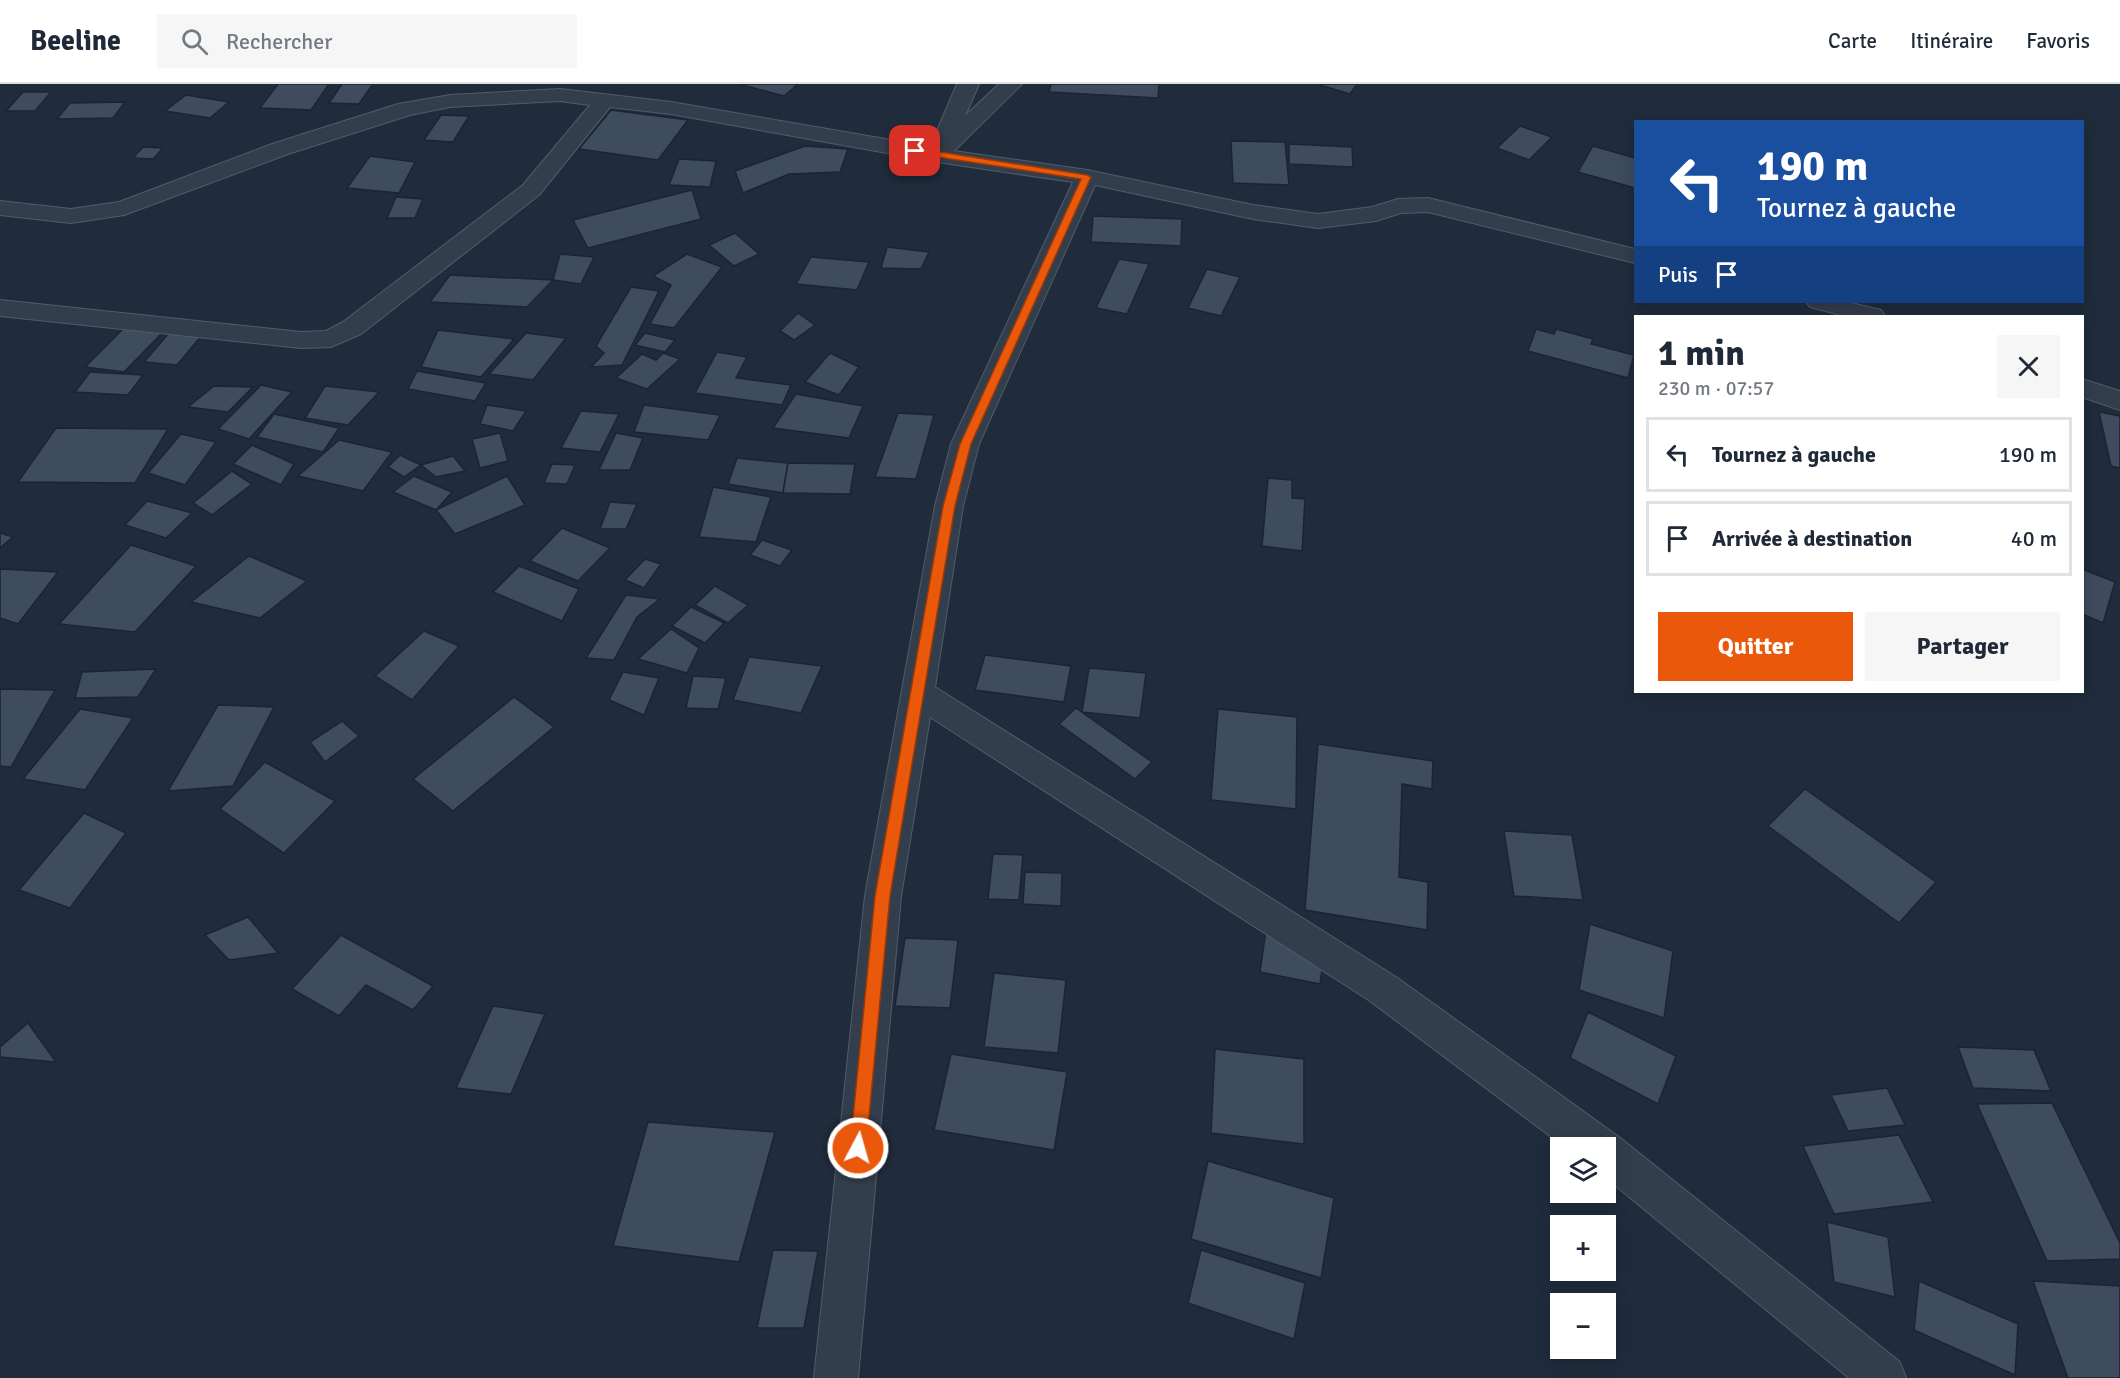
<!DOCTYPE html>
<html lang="fr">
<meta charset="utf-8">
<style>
:root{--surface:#fff;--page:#f6f6f7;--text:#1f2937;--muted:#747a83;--line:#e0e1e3;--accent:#ea580c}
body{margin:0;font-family:Signika,sans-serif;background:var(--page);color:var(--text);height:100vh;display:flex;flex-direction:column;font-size:22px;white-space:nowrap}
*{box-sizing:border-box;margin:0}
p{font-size:20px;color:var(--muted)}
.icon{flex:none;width:33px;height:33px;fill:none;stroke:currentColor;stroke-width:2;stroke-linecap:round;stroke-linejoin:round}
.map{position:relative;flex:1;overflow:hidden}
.details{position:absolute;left:1634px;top:231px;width:450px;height:378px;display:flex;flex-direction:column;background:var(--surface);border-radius:0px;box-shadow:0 3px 15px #0003}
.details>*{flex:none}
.top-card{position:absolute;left:1634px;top:36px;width:450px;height:183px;border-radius:0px;box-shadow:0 3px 15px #0003;background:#1a4fa0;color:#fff;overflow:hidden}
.tools{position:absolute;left:1550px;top:1053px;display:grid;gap:12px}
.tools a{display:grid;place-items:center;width:66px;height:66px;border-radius:0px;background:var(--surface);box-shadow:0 3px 15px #0003;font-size:30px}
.pin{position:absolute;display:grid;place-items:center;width:51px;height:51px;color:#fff;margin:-26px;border-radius:12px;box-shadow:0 3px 9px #0006}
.me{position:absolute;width:66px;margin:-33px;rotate:6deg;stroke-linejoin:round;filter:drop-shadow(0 0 4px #0008)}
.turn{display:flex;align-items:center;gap:21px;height:126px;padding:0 24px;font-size:27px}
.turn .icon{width:78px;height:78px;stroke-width:2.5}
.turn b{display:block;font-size:42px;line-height:51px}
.then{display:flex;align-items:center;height:57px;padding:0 24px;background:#0003;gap:12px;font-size:22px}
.round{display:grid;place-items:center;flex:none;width:63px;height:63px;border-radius:0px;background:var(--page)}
.overview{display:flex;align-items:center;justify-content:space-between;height:102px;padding:0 24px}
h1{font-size:36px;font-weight:700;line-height:45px}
.action{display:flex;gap:12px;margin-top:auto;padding:12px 24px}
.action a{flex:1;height:69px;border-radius:0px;background:var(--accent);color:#fff;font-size:24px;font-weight:700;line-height:69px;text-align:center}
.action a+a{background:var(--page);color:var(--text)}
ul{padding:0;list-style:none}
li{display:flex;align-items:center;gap:18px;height:75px;margin:0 12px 9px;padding:0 12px;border:3px solid var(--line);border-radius:0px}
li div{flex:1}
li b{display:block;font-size:22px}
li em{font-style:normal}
header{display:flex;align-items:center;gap:36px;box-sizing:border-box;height:84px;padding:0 30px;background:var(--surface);border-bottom:2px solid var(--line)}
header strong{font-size:28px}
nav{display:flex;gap:33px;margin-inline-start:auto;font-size:21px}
.search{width:420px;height:54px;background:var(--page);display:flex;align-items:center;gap:15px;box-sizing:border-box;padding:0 21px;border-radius:0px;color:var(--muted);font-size:22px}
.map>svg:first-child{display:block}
.building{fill:#3e4c5e;stroke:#1b2532;stroke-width:1.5}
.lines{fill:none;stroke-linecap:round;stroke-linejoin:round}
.minor-casing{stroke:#515c6a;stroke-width:2}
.minor{fill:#333e4c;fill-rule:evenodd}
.route{fill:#ea580c;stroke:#983908;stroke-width:1.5}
</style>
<header>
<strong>Beeline</strong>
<div class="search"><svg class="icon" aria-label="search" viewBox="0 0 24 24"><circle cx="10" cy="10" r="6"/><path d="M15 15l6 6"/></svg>Rechercher</div>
<nav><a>Carte</a><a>Itinéraire</a><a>Favoris</a></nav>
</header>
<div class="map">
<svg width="2120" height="1294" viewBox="0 0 2120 1294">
<rect width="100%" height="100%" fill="#202c3c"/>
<g class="building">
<polygon points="278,0 329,0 311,26 260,24"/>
<polygon points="342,0 373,0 359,20 329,19"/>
<polygon points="739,0 798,0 784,12"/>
<polygon points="1051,0 1159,0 1158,14 1049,8"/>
<polygon points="1317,0 1357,0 1350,10"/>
<polygon points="23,8 51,8 35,27 6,27"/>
<polygon points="186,11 229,18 210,34 165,27"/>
<polygon points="125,18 113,34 57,35 70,19"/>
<polygon points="611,26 688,36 658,76 579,65"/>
<polygon points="441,31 469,32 453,58 424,56"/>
<polygon points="1520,42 1552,53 1529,76 1497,64"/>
<polygon points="1231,57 1285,58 1289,101 1233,99"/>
<polygon points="1289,60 1352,63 1353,83 1289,80"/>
<polygon points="805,62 848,65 840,88 789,90 743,109 735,87"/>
<polygon points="1593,62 1635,74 1635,104 1578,88"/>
<polygon points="143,63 163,64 153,75 133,74"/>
<polygon points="370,72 415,78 399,109 347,104"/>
<polygon points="679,75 716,77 710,103 669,101"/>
<polygon points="692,106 701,135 588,164 573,136"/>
<polygon points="396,113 423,115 415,134 387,134"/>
<polygon points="1093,132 1182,135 1181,162 1091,158"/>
<polygon points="735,149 759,170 734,182 709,161"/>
<polygon points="887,163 929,168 921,185 881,184"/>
<polygon points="560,170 594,173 581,200 553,196"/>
<polygon points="687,170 722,183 674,244 650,240 671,201 653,192"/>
<polygon points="811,173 869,178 857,206 796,200"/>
<polygon points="1119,175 1149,180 1127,230 1096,224"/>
<polygon points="1207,185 1240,193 1221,232 1188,224"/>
<polygon points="450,191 553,196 527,223 430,218"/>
<polygon points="631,203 659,207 622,281 591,283 604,269 596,262"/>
<polygon points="798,229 815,241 794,256 780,247"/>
<polygon points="124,244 162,249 124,288 85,283"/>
<polygon points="1536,245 1554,250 1556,245 1593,255 1591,260 1634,271 1628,294 1528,267"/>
<polygon points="438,246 514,255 481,293 421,283"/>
<polygon points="170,248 202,251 177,281 144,278"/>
<polygon points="526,249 566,254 533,296 489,290"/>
<polygon points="645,249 675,256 665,268 635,261"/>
<polygon points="717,268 747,273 736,294 791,301 782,321 695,309"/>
<polygon points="663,269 680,275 647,305 616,294 642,270 656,276"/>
<polygon points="830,269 859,283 839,311 805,298"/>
<polygon points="417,287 486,299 475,317 408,305"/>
<polygon points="90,288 143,291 128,311 75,308"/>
<polygon points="261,301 292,308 249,355 218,345"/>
<polygon points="214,302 253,303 228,328 188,323"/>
<polygon points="325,302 379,308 348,341 305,334"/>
<polygon points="796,310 863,322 849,354 773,344"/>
<polygon points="487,321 526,327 513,347 480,340"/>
<polygon points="644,321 720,331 708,356 634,348"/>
<polygon points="581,327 619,330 600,368 561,364"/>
<polygon points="2099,328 2120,332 2120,384 2111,382"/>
<polygon points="898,329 934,331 916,395 875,393"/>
<polygon points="274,330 339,344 323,368 257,353"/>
<polygon points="56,344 168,345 135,399 18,398"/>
<polygon points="500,349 508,377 480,384 472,355"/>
<polygon points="616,349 643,354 630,386 599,386"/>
<polygon points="181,350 216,358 185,401 148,389"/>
<polygon points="339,356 392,368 363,407 298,392"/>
<polygon points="252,361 294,380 281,401 233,380"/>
<polygon points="400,371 421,381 404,393 388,383"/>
<polygon points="453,372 465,387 436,393 421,381"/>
<polygon points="737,374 788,379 783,409 728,400"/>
<polygon points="788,379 855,380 850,410 783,409"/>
<polygon points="552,380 575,381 567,400 544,399"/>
<polygon points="232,387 252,400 212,431 193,419"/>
<polygon points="414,392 452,408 436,426 393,408"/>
<polygon points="507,392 525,421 455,450 436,426"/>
<polygon points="1268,394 1292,396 1292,414 1305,415 1302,467 1262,462"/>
<polygon points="713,403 771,413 756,458 699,453"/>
<polygon points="147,417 192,429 166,454 125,441"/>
<polygon points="610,418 637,420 626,445 600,445"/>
<polygon points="562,444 610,464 578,497 530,477"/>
<polygon points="0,449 13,453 0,464"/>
<polygon points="762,456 792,466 780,482 750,471"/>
<polygon points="131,461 196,482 135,548 59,540"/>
<polygon points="249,472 307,497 260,534 191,518"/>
<polygon points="645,475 661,480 644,504 625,496"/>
<polygon points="519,482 579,505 562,537 493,508"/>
<polygon points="0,485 58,488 18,540 0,534"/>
<polygon points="2082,485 2115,498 2103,539 2082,530"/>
<polygon points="715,502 748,521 728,539 695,521"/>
<polygon points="626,511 660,515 637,533 614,576 586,574"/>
<polygon points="691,523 724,539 705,559 672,542"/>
<polygon points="671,545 699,564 687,589 638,575"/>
<polygon points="424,547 459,562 412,616 375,592"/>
<polygon points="985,571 1071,582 1064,618 975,606"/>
<polygon points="749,573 822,582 801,629 733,616"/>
<polygon points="1089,584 1146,589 1140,634 1082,628"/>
<polygon points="156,585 138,613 75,614 82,588"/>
<polygon points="623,588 659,594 644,631 609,616"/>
<polygon points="693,592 726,594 718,625 686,624"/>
<polygon points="0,605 55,606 11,683 0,682"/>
<polygon points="514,613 554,643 453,727 413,695"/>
<polygon points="218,621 274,623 233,702 168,707"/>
<polygon points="1076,624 1152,678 1135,695 1059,640"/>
<polygon points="80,625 133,634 85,706 23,695"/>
<polygon points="1218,625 1297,633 1296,725 1211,716"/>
<polygon points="342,637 359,652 325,678 310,658"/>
<polygon points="1318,660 1433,677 1432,705 1402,700 1399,793 1428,798 1427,846 1305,826"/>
<polygon points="265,678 335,717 284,769 220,725"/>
<polygon points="1805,705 1936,798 1899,839 1768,742"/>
<polygon points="84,729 126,749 70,824 19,806"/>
<polygon points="1504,747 1572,751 1583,816 1514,812"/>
<polygon points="993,770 1023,771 1019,816 988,815"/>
<polygon points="1025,788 1062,789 1061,822 1023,820"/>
<polygon points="248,833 278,869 229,876 205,851"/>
<polygon points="1267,839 1324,871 1320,900 1260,888"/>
<polygon points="1590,840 1673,867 1664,934 1579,906"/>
<polygon points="341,851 433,902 413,926 366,901 339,932 292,905"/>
<polygon points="905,854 958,856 950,924 895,922"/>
<polygon points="994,889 1066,896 1058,969 984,963"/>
<polygon points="493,922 545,930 511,1010 456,1004"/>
<polygon points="1588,928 1676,972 1658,1020 1570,974"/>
<polygon points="28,939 56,978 0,973 0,963"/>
<polygon points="1958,963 2034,966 2051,1007 1973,1004"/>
<polygon points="1215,965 1304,975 1304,1060 1211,1049"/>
<polygon points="951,970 1067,988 1054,1066 934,1046"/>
<polygon points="1887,1004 1905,1041 1848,1047 1831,1011"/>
<polygon points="2052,1019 2120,1159 2120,1175 2047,1177 1977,1020"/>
<polygon points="648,1038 775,1048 739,1178 613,1162"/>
<polygon points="1899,1051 1933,1118 1834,1130 1803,1062"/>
<polygon points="1208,1077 1334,1114 1321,1194 1191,1155"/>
<polygon points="1827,1138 1888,1153 1895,1213 1834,1198"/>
<polygon points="773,1166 818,1167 804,1244 757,1244"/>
<polygon points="1201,1166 1305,1199 1294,1255 1188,1219"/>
<polygon points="1919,1197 2018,1240 2015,1291 1914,1246"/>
<polygon points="2033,1197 2120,1202 2120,1294 2068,1294"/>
</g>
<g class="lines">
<defs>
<g id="minor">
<polygon points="957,0 979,0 965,32 999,0 1022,0 954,67 1087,86 1253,121 1318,130 1372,123 1398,115 1428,114 1635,165 1635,179 1428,128 1401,129 1376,137 1318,144 1253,135 1095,101 979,360 963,422 935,603 1396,893 1619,1053 1900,1278 1906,1294 1849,1294 1605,1093 1605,1064 1566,1064 1370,917 930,633 901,812 858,1294 814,1294 865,812 935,422 951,360 1073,98 937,78 671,30 610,23 539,111 361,250 331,263 301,264 0,232 0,216 301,248 326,247 343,238 523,101 590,21 560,17 450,23 410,31 288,70 124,131 71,139 0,131 0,117 71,125 119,118 272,60 398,20 450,11 560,5 671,18 932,63 936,60 933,56"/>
<polygon points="1806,218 1847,218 1881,226 1885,232 1844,232 1810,223"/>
<polygon points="2082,295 2120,307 2120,326 2082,313"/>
</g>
</defs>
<use href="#minor" class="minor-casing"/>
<use href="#minor" class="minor"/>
</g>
<polygon class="route" points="915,64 1087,91 1091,93 971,360 955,422 890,812 866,1064 864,1070 858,1073 852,1070 850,1064 875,812 943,422 960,360 1081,95 911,69 910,67"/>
</svg>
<div class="tools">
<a><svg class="icon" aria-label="layers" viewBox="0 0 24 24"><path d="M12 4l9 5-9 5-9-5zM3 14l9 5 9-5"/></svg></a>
<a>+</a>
<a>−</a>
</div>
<div class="pin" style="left:915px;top:67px;background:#d93025"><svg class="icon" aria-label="arrive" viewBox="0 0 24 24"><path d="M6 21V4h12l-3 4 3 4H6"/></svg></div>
<svg class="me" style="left:858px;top:1064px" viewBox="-20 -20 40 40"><circle r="17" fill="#ea580c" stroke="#fff" stroke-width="3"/><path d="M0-11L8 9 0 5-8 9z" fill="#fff"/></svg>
<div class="top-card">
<div class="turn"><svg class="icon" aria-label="left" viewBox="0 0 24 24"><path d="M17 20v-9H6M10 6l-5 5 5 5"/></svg><div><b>190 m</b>Tournez à gauche</div></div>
<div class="then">Puis<svg class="icon" aria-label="arrive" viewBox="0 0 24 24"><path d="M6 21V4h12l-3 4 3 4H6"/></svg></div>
</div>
<section class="details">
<div class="overview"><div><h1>1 min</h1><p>230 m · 07:57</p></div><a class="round"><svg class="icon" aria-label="close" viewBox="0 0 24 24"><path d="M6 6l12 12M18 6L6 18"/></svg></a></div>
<ul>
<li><svg class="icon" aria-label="left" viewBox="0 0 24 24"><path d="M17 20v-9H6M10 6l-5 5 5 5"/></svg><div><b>Tournez à gauche</b></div><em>190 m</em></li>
<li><svg class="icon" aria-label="arrive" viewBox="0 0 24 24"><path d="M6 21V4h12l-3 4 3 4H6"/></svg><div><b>Arrivée à destination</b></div><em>40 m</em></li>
</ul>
<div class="action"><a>Quitter</a><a>Partager</a></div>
</section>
</div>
